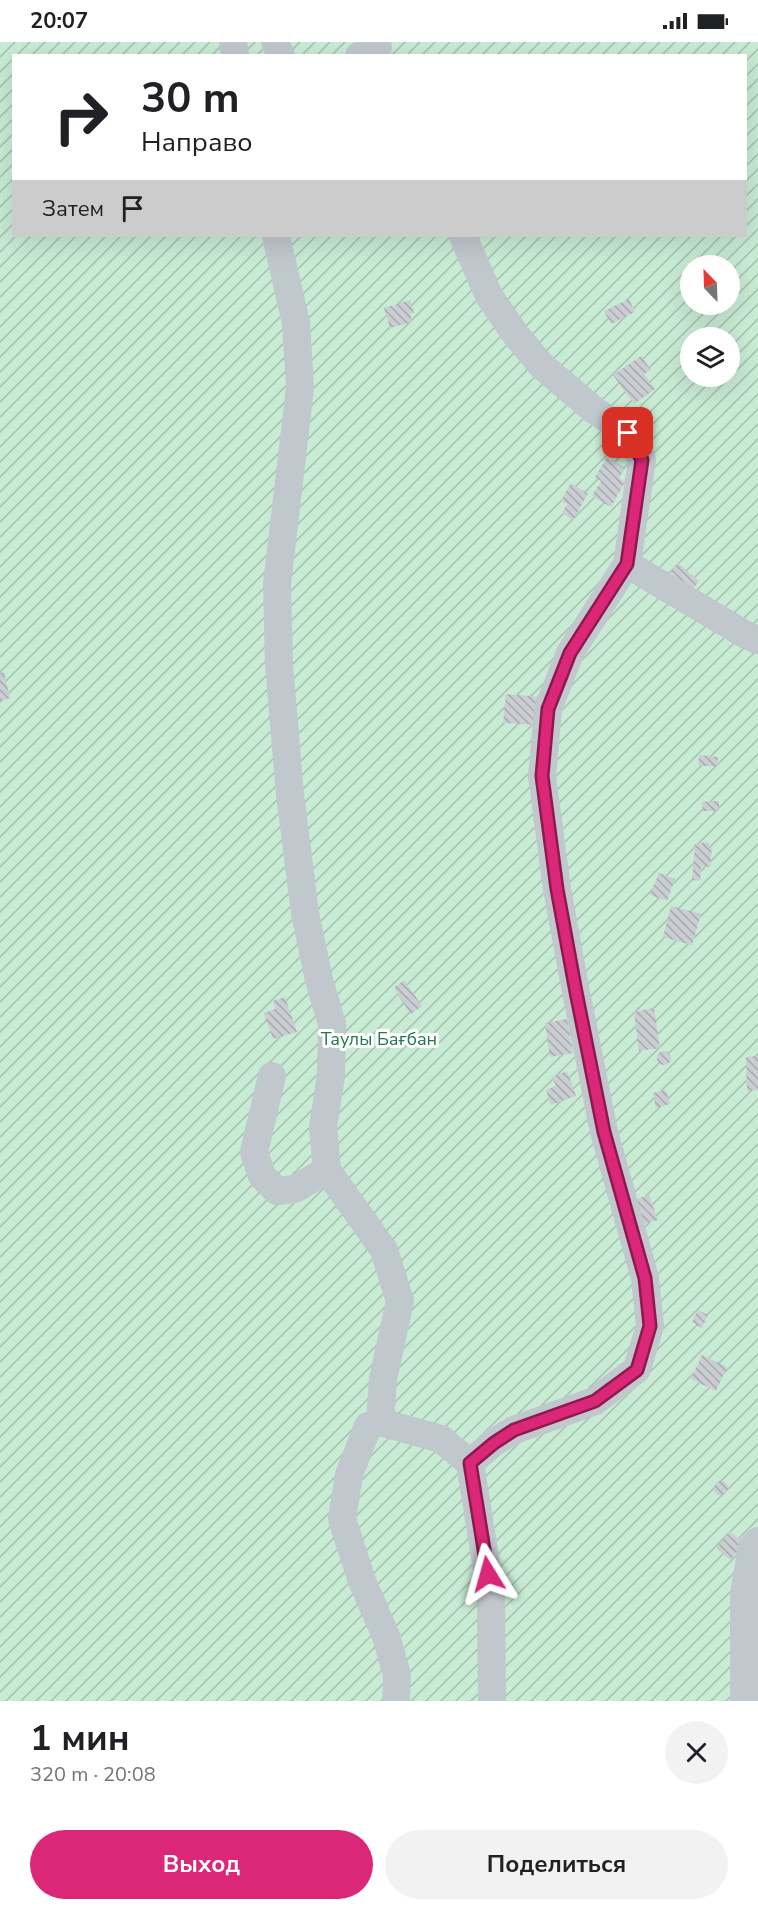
<!DOCTYPE html>
<html lang="ru">
<meta charset="utf-8">
<style>
:root{--surface:#fff;--page:#f2f2f2;--text:#202124;--muted:#757577;--accent:#db2777}
body{margin:0;font-family:"Nunito Sans",sans-serif;background:var(--page);color:var(--text);height:100vh;display:flex;flex-direction:column;font-size:22px;white-space:nowrap}
*{box-sizing:border-box;margin:0}
p{font-size:20px;color:var(--muted)}
.icon{flex:none;width:33px;height:33px;fill:none;stroke:currentColor;stroke-width:2;stroke-linecap:round;stroke-linejoin:round}
.map{position:relative;height:1659px;overflow:hidden}
.drawer{display:flex;flex-direction:column;background:var(--surface);flex:1}
.drawer>*{flex:none}
.guide{position:absolute;left:12px;top:12px;width:735px;height:183px;border-radius:0px;box-shadow:0 6px 24px #0002;background:#fff;color:var(--text);overflow:hidden}
.needle{width:39px;rotate:337deg}
.fabs{position:absolute;left:680px;top:213px;display:grid;gap:12px}
.fabs a{display:grid;place-items:center;width:60px;height:60px;border-radius:50%;background:var(--surface);box-shadow:0 6px 24px #0002;font-size:30px}
.pin{position:absolute;display:grid;place-items:center;width:51px;height:51px;color:#fff;margin:-26px;border-radius:12px;box-shadow:0 3px 9px #0006}
.me{position:absolute;width:66px;margin:-33px;rotate:352deg;stroke-linejoin:round;filter:drop-shadow(0 0 4px #0008)}
.turn{display:flex;align-items:center;gap:21px;height:126px;padding:0 30px;font-size:27px}
.turn .icon{width:78px;height:78px;stroke-width:2.5}
.turn b{display:block;font-size:42px;line-height:51px}
.then{display:flex;align-items:center;height:57px;padding:0 30px;background:#0003;gap:12px;font-size:22px}
.round{display:grid;place-items:center;flex:none;width:63px;height:63px;border-radius:32px;background:var(--page)}
.head{display:flex;align-items:center;justify-content:space-between;height:102px;padding:0 30px}
h1{font-size:36px;font-weight:700;line-height:45px}
.button{display:flex;gap:12px;margin-top:auto;padding:12px 30px}
.button a{flex:1;height:69px;border-radius:36px;background:var(--accent);color:#fff;font-size:24px;font-weight:700;line-height:69px;text-align:center}
.button a+a{background:var(--page);color:var(--text)}
.status{display:flex;justify-content:space-between;align-items:center;height:42px;padding:0 30px;background:var(--surface);direction:ltr}
.status svg{height:16px;fill:currentColor}
.map>svg:first-child{display:block}
.garden{fill:url(#garden-furrows);fill-rule:evenodd}
.building{fill:url(#building-back-hatch)}
.lines{fill:none;stroke-linecap:round;stroke-linejoin:round}
.minor{stroke:#c0c7cd;stroke-width:28}
.route-casing{stroke:#8e194d;stroke-width:15}
.route{stroke:#db2777;stroke-width:10}
.labels{text-anchor:middle;stroke-width:6;stroke-linejoin:round;paint-order:stroke}
.park-label{font-size:18px;fill:#24774b;stroke:#fff}
</style>
<div class="status"><b>20:07</b><svg viewBox="0 0 49 12"><path d="M0 12V9h3v3zM5 12V6h3v6zM10 12V3h3v9zM15 12V0h3v12zM26 1h20v11H26zM47 4h2v5h-2z"/></svg></div>
<div class="map">
<svg width="758" height="1659" viewBox="0 0 758 1659">
<defs>
<pattern id="garden-furrows" width="10" height="10" patternUnits="userSpaceOnUse" patternTransform="scale(1.5)"><rect width="10" height="10" fill="#c8ebd4"/><path d="M-1 1l2-2M0 10L10 0M9 11l2-2" fill="none" stroke="#a5c1af"/></pattern>
<pattern id="building-back-hatch" width="6" height="6" patternUnits="userSpaceOnUse" patternTransform="scale(1.5)"><rect width="6" height="6" fill="#cacdd1"/><path d="M-1 5l2 2M0 0l6 6M5-1l2 2" fill="none" stroke="#a6a9ad"/></pattern>
</defs>
<rect width="100%" height="100%" fill="#f4f2f2"/>
<path class="garden" d="M 0,0 L 758,0 L 758,1659 L 0,1659 ZM 14,14 L 746,14 L 746,194 L 14,194 ZM 690,224 L 729,224 L 729,262 L 690,262 ZM 690,296 L 729,296 L 729,334 L 690,334 Z"/>
<g class="building">
<polygon points="629,257 635,270 611,282 604,269"/>
<polygon points="410,258 414,271 410,272 412,280 390,286 384,266"/>
<polygon points="641,314 651,328 644,332 655,347 634,362 613,333"/>
<polygon points="607,415 625,426 619,436 625,440 611,465 592,454 601,439 595,435"/>
<polygon points="571,441 588,452 573,478 562,471 567,462 561,459"/>
<polygon points="678,521 699,539 691,549 670,530"/>
<polygon points="4,630 10,656 0,659 0,631"/>
<polygon points="506,652 541,655 538,683 503,681"/>
<polygon points="699,713 718,715 717,725 698,723"/>
<polygon points="719,759 719,769 703,769 702,760"/>
<polygon points="702,800 709,801 709,806 712,806 710,825 701,824 700,839 692,838 695,802 702,802"/>
<polygon points="659,831 675,837 667,859 650,853"/>
<polygon points="671,864 701,872 692,903 663,895"/>
<polygon points="404,938 422,964 411,972 398,954 395,945"/>
<polygon points="285,955 297,990 273,997 264,971 275,967 273,959"/>
<polygon points="654,966 660,1006 639,1009 634,970"/>
<polygon points="567,977 573,1011 550,1015 545,981"/>
<circle cx="664" cy="1016" r="7"/>
<polygon points="758,1014 758,1048 747,1049 746,1015"/>
<polygon points="567,1029 576,1054 551,1063 546,1048 556,1044 552,1035"/>
<polygon points="666,1048 670,1062 656,1066 653,1051"/>
<polygon points="649,1153 658,1178 644,1182 636,1157"/>
<polygon points="698,1268 708,1273 702,1286 692,1280"/>
<polygon points="702,1313 727,1325 716,1349 691,1337"/>
<circle cx="721" cy="1446" r="7"/>
<polygon points="730,1489 745,1502 730,1518 716,1506"/>
</g>
<g class="lines">
<g class="minor">
<polyline points="233,0 235,14"/>
<polyline points="275,0 281,14"/>
<polyline points="359,14 378,6 377,0"/>
<polyline points="276,194 296,281 300,346 277,542 279,623 290,752 305,871 319,938 332,982 331,1034 323,1085 327,1128 384,1208 400,1259 383,1337 380,1380 368,1384 349,1433 342,1477 362,1539 386,1594 397,1633 396,1659"/>
<polyline points="627,522 746,593 758,598"/>
<polyline points="272,1034 254,1110 262,1134 277,1149 295,1147 327,1128"/>
<polyline points="380,1380 441,1397 470,1421 493,1401 514,1388 595,1359 637,1327 650,1284 645,1236 604,1090 576,950 557,847 542,734 548,667 570,611 627,522 642,418 628,391 594,368 542,324 516,293 489,254 463,194"/>
<polyline points="470,1421 491,1553 492,1659"/>
<polyline points="744,1659 744,1552 752,1505 758,1499"/>
</g>
</g>
<g class="lines">
<defs>
<polyline id="route" points="488,1532 470,1421 494,1401 514,1388 595,1359 637,1328 650,1284 645,1236 604,1090 576,950 557,847 542,734 548,667 570,611 627,522 642,418 628,391"/>
</defs>
<use href="#route" class="route-casing"/>
<use href="#route" class="route"/>
</g>
<g class="labels">
<g class="park-label">
<text x="379" y="1003">Таулы Бағбан</text>
</g>
</g>
</svg>
<div class="fabs">
<a><svg class="needle" viewBox="-14 -14 28 28"><path d="M0-13l5 13h-10z" fill="#e53935"/><path d="M0 13l5-13h-10z" fill="#757577"/></svg></a>
<a><svg class="icon" aria-label="layers" viewBox="0 0 24 24"><path d="M12 4l9 5-9 5-9-5zM3 14l9 5 9-5"/></svg></a>
</div>
<div class="pin" style="left:628px;top:391px;background:#d93025"><svg class="icon" aria-label="arrive" viewBox="0 0 24 24"><path d="M6 21V4h12l-3 4 3 4H6"/></svg></div>
<svg class="me" style="left:488px;top:1532px" viewBox="-20 -20 40 40"><path d="M0-17L14 15 0 8-14 15z" fill="#db2777" stroke="#fff" stroke-width="4"/></svg>
<div class="guide">
<div class="turn"><svg class="icon" aria-label="right" viewBox="0 0 24 24"><path d="M7 20v-9h11M14 6l5 5-5 5"/></svg><div><b>30 m</b>Направо</div></div>
<div class="then">Затем<svg class="icon" aria-label="arrive" viewBox="0 0 24 24"><path d="M6 21V4h12l-3 4 3 4H6"/></svg></div>
</div>
</div>
<section class="drawer">
<div class="head"><div><h1>1 мин</h1><p>320 m · 20:08</p></div><a class="round"><svg class="icon" aria-label="close" viewBox="0 0 24 24"><path d="M6 6l12 12M18 6L6 18"/></svg></a></div>
<div class="button"><a>Выход</a><a>Поделиться</a></div>
</section>
